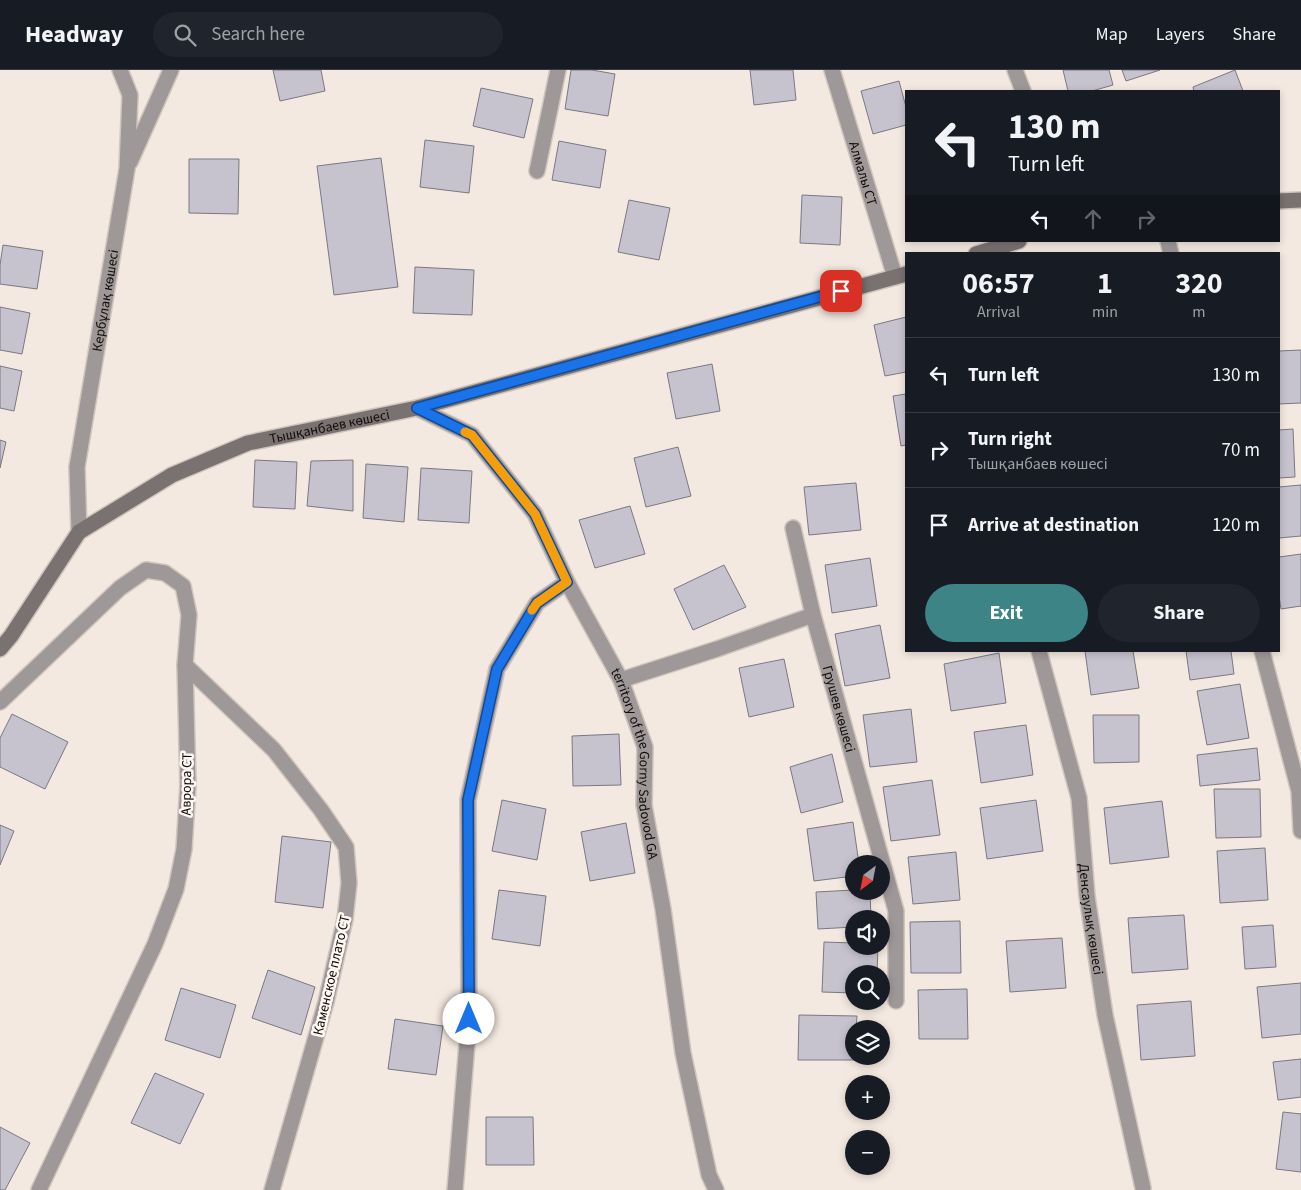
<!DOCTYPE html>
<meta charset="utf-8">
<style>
:root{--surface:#171b24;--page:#20242c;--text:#f1f3f6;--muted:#9ea1a6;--line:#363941;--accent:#3c8486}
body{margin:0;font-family:"Source Sans 3",sans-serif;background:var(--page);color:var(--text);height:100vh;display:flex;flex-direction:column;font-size:19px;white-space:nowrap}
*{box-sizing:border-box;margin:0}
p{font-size:16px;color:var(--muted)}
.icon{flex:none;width:28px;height:28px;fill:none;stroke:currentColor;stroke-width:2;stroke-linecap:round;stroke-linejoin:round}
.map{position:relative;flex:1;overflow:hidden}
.sheet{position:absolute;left:905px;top:182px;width:375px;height:400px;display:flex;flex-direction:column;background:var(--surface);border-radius:0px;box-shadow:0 2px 8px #0003}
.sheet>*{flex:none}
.guide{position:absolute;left:905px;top:20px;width:375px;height:152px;border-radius:0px;box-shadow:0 2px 8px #0003;background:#171b24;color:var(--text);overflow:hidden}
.needle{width:32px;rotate:212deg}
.buttons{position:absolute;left:845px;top:785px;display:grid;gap:10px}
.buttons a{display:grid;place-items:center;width:45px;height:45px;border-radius:50%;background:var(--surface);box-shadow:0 2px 8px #0003;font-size:25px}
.pin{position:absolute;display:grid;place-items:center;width:42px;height:42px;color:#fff;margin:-21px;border-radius:10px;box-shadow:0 2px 8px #0006}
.me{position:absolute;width:55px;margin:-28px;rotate:0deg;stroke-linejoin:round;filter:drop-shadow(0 0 4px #0008)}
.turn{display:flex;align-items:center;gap:18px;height:105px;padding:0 20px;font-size:22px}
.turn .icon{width:65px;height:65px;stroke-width:2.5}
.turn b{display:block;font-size:35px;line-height:42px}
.lanes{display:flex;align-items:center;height:48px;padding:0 20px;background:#0003;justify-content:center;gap:25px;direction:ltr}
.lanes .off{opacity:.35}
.eta{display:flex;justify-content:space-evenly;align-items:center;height:85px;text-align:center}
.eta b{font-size:30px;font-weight:700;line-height:35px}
.action{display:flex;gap:10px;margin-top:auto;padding:10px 20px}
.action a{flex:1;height:58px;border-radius:30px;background:var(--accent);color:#fff;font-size:20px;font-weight:700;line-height:58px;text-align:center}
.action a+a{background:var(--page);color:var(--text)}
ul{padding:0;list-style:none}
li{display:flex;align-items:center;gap:15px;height:75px;padding:0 20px;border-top:1px solid var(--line)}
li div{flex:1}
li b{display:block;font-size:19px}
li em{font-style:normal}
header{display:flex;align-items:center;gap:30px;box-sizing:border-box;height:70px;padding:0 25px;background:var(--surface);border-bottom:1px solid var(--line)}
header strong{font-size:24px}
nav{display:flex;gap:28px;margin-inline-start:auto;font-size:18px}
.search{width:350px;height:45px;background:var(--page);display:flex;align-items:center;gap:12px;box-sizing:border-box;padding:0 18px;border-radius:28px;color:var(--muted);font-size:19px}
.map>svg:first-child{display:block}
.building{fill:#c6c3cf;stroke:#7a7883}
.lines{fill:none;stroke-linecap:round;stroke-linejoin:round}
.street-casing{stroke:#d0c6be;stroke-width:18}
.secondary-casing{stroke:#d0c6be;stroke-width:18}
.street{stroke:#9f9899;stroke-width:15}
.secondary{stroke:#7a7171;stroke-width:15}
.route-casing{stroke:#114b97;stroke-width:12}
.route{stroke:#1a73e8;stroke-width:9}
.slow{stroke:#f59e0b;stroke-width:9}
.labels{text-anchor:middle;stroke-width:5;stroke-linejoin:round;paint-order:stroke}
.street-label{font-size:14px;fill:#100c09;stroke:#fef7f2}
</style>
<header>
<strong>Headway</strong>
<div class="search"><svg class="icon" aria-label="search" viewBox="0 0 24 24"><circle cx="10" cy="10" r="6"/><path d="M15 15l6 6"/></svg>Search here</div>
<nav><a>Map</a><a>Layers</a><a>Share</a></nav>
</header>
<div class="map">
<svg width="1301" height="1120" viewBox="0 0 1301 1120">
<rect width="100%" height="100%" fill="#f4e9e0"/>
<g class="building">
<polygon points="273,0 321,0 325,21 280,31"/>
<polygon points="571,0 592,0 615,4 608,46 565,39"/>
<polygon points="750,0 793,0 796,30 754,35"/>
<polygon points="1063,0 1109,0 1113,15 1092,21 1068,21"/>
<polygon points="1122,0 1160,0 1126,11"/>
<polygon points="1235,0 1243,21 1194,21 1193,17"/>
<polygon points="899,11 906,37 906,55 873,64 861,21"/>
<polygon points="481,18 533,29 524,68 473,56"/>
<polygon points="425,70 474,76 469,123 420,117"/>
<polygon points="559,71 606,80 600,118 552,110"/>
<polygon points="381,88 398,217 334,225 317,96"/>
<polygon points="189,89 239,89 238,144 189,143"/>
<polygon points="802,125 842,127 840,175 800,173"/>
<polygon points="629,130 670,138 659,190 618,182"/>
<polygon points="3,175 43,181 37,219 0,214 0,195"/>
<polygon points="415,197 474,200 472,245 413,243"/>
<polygon points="0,237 30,243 22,284 0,280"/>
<polygon points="906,247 906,302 885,306 874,255"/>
<polygon points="1301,280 1301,333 1279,334 1279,281"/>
<polygon points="712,294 720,341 676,349 667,303"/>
<polygon points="0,296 22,301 14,341 0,338"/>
<polygon points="906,324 906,375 901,376 893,326"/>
<polygon points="1293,359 1295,407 1279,408 1279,360"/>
<polygon points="0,370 6,372 0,398"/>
<polygon points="678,377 691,426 646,437 634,388"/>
<polygon points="255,390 297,392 295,439 253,437"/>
<polygon points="353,390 353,441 307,436 311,391"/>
<polygon points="366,394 408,397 404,452 363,448"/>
<polygon points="421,398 472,401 469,453 418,450"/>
<polygon points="856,413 861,460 809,465 804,417"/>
<polygon points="1301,415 1301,466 1279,468 1279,417"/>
<polygon points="630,436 645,484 595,498 579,450"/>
<polygon points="1301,484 1301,536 1281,539 1279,526 1279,487"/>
<polygon points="870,488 877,536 832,543 825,495"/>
<polygon points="724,495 746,537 693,560 674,519"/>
<polygon points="880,555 890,608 845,616 835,564"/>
<polygon points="1085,581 1133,581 1139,618 1091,625"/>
<polygon points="1186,581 1231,581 1234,604 1190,610"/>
<polygon points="999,583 1006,633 951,641 944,594"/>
<polygon points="784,589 794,637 749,647 739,598"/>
<polygon points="1240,614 1249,668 1207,675 1197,621"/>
<polygon points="911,639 917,692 870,697 863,645"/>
<polygon points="12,644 68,672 45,719 0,697 0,668"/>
<polygon points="1093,645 1139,645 1139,692 1094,693"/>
<polygon points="1026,655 1033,705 981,713 974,662"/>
<polygon points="619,664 621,715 573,716 572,666"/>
<polygon points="1257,678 1260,710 1200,716 1197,685"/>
<polygon points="832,684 843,732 801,743 790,697"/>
<polygon points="932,710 940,765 891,771 883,717"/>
<polygon points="1214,719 1260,719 1261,767 1216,768"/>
<polygon points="502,730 546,739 537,790 492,781"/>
<polygon points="1036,730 1043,781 987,789 980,738"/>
<polygon points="1162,731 1169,787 1110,794 1104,738"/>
<polygon points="853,752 859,794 854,794 854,806 814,811 807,759"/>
<polygon points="626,753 635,803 590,811 581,762"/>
<polygon points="0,755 14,761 0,795"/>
<polygon points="282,766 331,772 323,838 275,832"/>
<polygon points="1265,778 1268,830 1220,833 1217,781"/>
<polygon points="956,782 960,830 913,834 908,787"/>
<polygon points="499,820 546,826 540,876 492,869"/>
<polygon points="854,820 854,821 870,821 871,849 854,849 854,857 818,859 816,822"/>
<polygon points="1184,845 1188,899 1132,903 1128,848"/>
<polygon points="960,851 961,903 911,903 910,852"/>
<polygon points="1273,855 1276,897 1245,899 1242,857"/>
<polygon points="1062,868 1066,918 1010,922 1006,871"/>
<polygon points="824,872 854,873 854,876 878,876 877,904 854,904 854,923 822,922"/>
<polygon points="268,900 315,917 301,965 252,948"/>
<polygon points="1301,913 1301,964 1262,968 1257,917"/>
<polygon points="181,918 236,935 220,988 165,970"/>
<polygon points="967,919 968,969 919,969 918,920"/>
<polygon points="1191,931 1195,986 1141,990 1137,935"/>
<polygon points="799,945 857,946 856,959 854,959 854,986 856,986 856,990 798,990"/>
<polygon points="395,949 443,956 436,1005 388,999"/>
<polygon points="1301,989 1301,1027 1278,1030 1273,992"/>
<polygon points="155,1003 204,1024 180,1074 131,1053"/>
<polygon points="1283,1042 1301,1044 1301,1102 1276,1099"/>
<polygon points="486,1047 533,1047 534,1095 486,1095"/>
<polygon points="0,1057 30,1073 5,1120 0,1120"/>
</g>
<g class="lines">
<defs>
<g id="street">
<path id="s1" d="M 832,0 L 895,207"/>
<polyline points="1015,0 1023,21"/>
<polyline points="130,92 171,0"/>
<polyline points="537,101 558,0"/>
<polyline points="1168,171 1171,184"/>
<path id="s2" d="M 417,338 L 472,365 L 535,444 L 567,512 L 621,610 L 645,677 L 644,735 L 663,839 L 683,983 L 709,1105 L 716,1120"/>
<polyline points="793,458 813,545"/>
<path id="s3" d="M 79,462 L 77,397 L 127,99 L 130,25 L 120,0"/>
<path id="s4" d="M 1039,581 L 1079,728 L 1087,826 L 1105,945 L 1143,1118"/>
<polyline points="1262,581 1299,721 1301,761"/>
<polyline points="185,595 274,680 321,740 346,777 349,813 345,849 326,932 272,1120"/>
<path id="s5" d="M 621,610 L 717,579 L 813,545 L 896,841 L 896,931"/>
<polyline points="0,632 120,518 146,500 165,503 183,516 189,545 185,595 188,715 184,779 176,819 155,874 39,1120"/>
<polyline points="455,1120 469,949 468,730 497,599 537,533 567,512"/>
</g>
<g id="secondary">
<polyline points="1279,131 1301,130"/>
<polyline points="976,184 1019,171"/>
<path id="s6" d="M 0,579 L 11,566 L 79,462 L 172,405 L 248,373 L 417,338 L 906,204"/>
</g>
</defs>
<use href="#street" class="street-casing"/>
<use href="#secondary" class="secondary-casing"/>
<use href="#street" class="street"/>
<use href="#secondary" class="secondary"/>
</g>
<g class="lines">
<defs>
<polyline id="route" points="469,949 468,730 497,599 537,533 567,512 535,444 472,365 417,338 841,221"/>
</defs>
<use href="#route" class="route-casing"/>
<use href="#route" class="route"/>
<polyline class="slow" points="465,362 472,365 535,444 567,512 537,533 532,540"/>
</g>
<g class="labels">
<g class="street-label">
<text dy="5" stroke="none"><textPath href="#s1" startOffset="108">Алмалы СТ</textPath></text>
<text dy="5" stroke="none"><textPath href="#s3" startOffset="234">Кербұлақ көшесі</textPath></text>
<text dy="5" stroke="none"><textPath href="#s6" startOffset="416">Тышқанбаев көшесі</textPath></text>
<text dy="5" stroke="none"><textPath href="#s5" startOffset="300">Грушев көшесі</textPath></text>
<text dy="5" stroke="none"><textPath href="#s2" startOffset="435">territory of the Gorny Sadovod GA</textPath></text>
<text transform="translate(186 714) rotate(-89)" y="5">Аврора СТ</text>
<text dy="5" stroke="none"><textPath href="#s4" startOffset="274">Денсаулық көшесі</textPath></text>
<text transform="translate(331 905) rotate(-77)" y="5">Каменское плато СТ</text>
</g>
</g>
</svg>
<div class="buttons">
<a><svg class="needle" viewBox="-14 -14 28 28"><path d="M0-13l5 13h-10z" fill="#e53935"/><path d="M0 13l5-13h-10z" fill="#9ea1a6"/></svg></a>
<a><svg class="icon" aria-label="sound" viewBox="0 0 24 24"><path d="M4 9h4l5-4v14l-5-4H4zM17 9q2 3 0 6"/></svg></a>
<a><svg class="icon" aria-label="search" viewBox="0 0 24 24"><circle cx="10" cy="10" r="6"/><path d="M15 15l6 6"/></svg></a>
<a><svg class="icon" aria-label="layers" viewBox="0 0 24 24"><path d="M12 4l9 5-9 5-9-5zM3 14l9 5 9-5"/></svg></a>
<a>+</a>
<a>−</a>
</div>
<div class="pin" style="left:841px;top:221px;background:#d93025"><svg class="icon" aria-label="arrive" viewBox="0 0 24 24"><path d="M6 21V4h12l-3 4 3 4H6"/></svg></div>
<svg class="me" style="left:469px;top:949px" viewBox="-20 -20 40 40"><circle r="19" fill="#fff"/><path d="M0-13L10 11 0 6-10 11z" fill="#1a73e8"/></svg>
<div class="guide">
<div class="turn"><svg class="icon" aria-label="left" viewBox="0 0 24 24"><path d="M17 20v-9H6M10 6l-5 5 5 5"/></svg><div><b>130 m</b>Turn left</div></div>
<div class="lanes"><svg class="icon" aria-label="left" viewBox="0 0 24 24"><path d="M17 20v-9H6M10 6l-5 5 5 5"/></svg><svg class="icon off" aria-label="ahead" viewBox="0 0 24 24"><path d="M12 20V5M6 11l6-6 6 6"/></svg><svg class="icon off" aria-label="right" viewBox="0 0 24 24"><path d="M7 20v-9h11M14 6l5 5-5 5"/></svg></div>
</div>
<section class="sheet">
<div class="eta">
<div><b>06:57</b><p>Arrival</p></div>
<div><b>1</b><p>min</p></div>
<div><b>320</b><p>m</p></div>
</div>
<ul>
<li><svg class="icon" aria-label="left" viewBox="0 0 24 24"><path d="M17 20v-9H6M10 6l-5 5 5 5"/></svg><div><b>Turn left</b></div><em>130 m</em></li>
<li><svg class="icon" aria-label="right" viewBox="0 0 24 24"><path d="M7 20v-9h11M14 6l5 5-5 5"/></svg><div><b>Turn right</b><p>Тышқанбаев көшесі</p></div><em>70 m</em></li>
<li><svg class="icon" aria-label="arrive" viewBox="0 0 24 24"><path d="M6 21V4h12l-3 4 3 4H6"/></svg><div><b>Arrive at destination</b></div><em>120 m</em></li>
</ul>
<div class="action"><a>Exit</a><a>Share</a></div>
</section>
</div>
